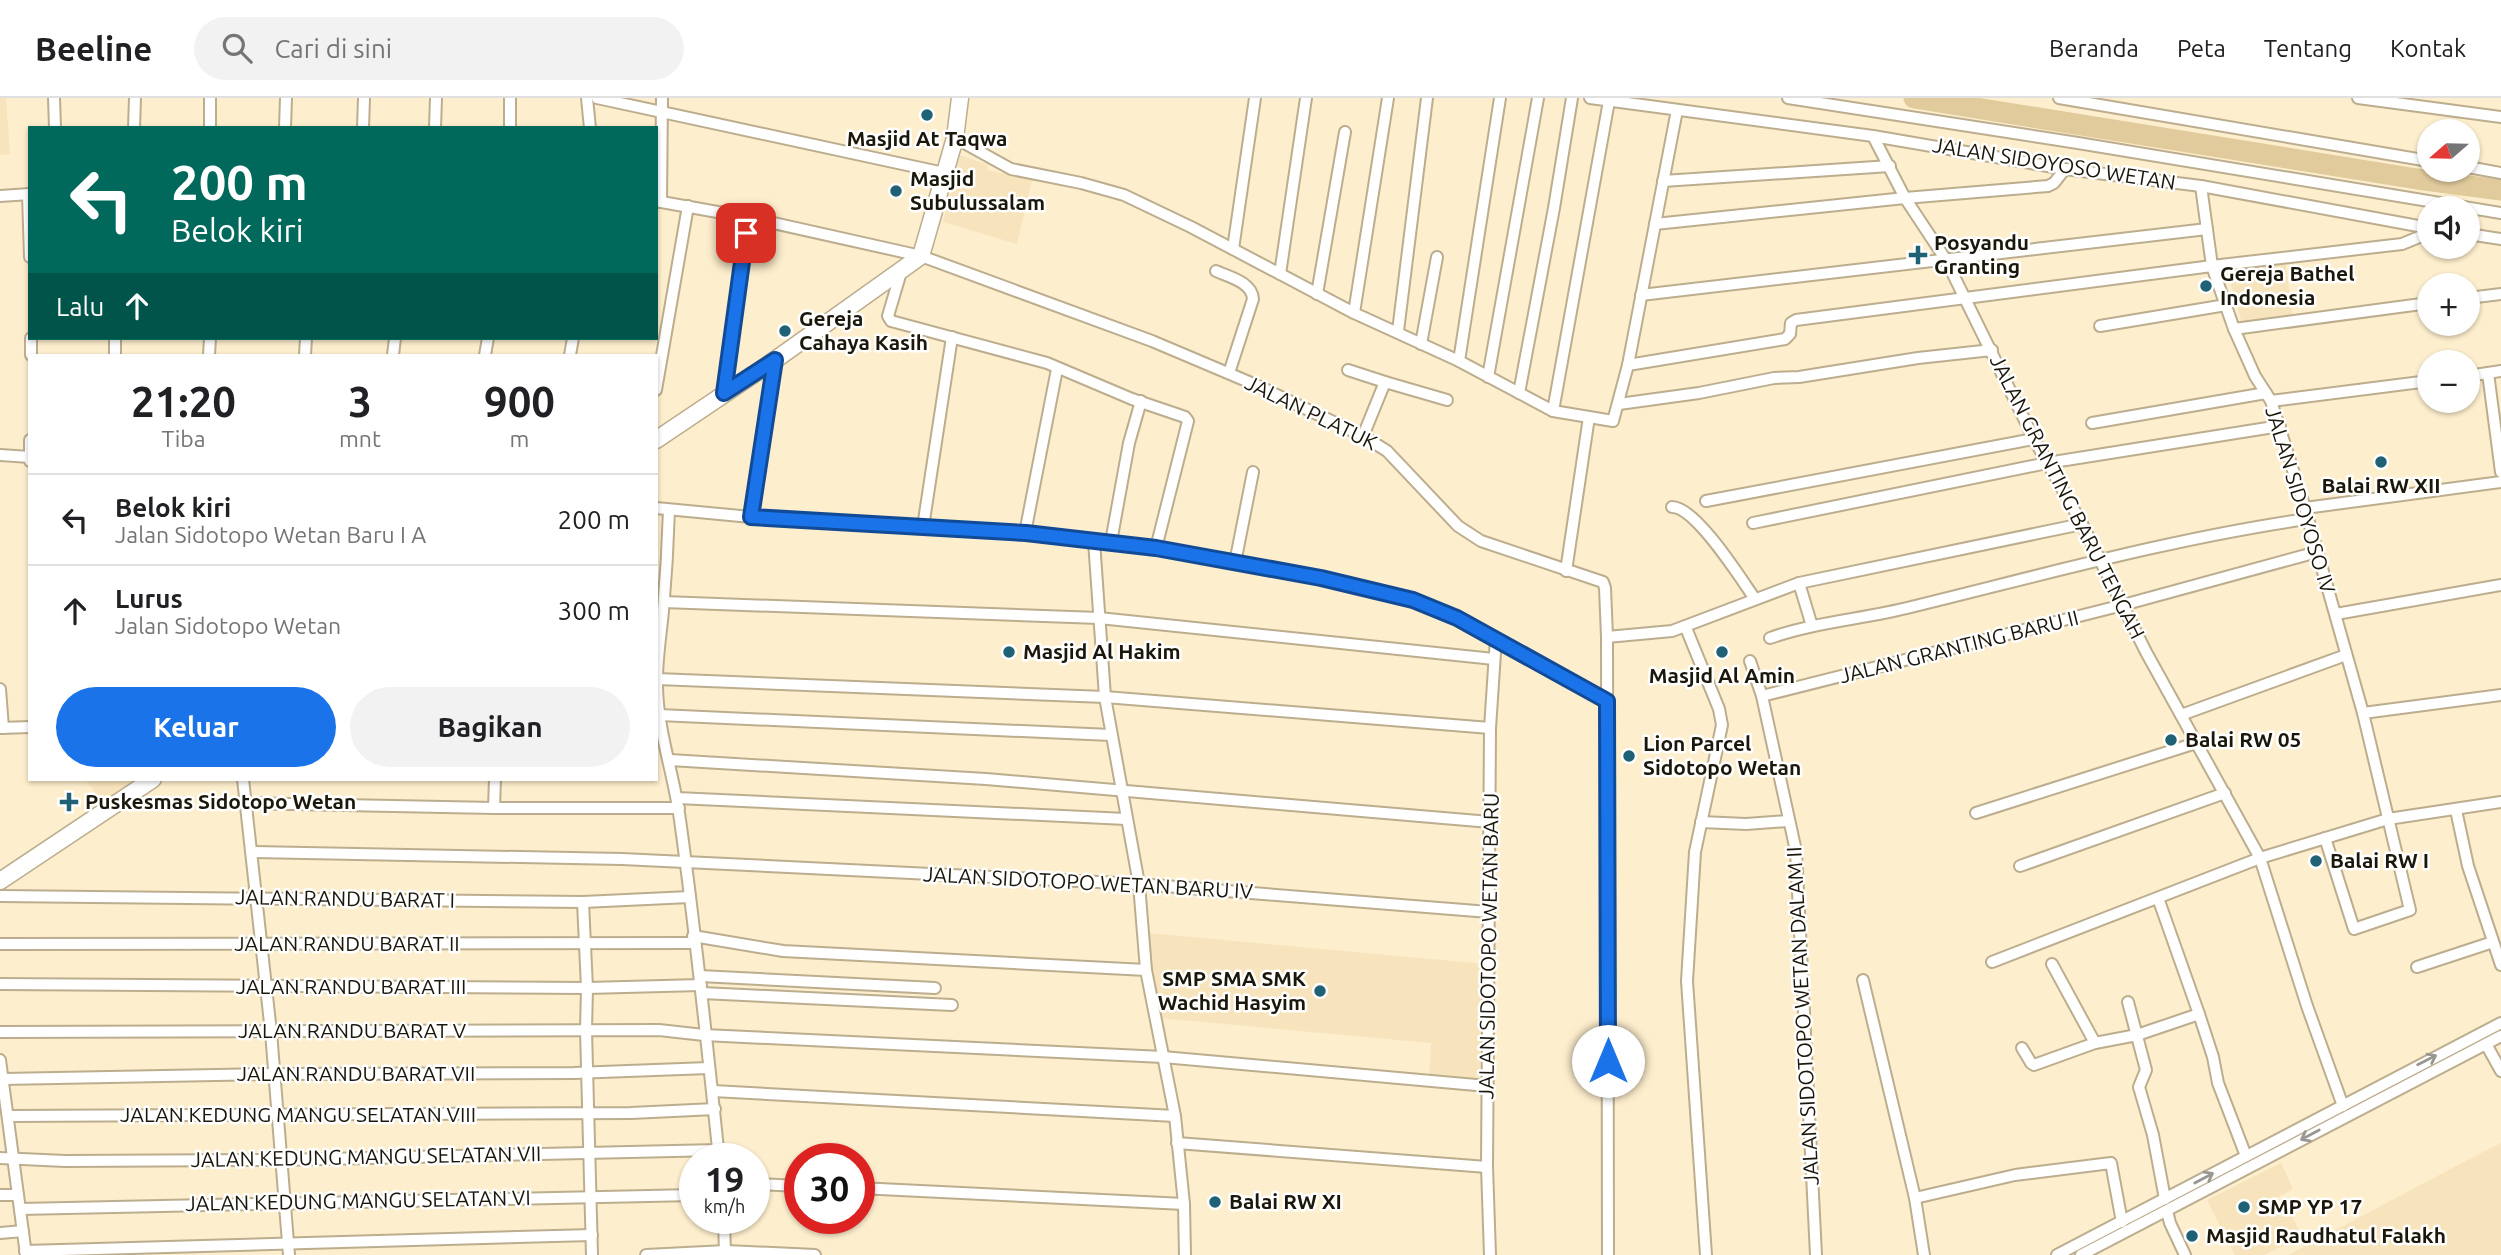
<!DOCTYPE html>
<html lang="id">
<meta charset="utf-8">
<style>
:root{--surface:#fff;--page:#f2f2f2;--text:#202124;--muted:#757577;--line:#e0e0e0;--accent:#1a73e8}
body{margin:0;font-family:Ubuntu,sans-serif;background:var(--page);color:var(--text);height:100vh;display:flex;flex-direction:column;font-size:26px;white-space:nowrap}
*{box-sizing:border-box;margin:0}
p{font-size:23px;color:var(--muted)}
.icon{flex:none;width:38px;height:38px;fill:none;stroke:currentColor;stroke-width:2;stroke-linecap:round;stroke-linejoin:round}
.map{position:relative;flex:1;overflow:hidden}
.panel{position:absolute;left:28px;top:256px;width:630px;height:427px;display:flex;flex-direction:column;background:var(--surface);border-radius:0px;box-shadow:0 2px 5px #0004}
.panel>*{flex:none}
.hud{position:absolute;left:28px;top:28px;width:630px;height:214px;border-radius:0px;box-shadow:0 2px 5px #0004;background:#00695c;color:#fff;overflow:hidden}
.needle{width:46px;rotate:250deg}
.tools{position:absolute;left:2417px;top:21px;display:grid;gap:14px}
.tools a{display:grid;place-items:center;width:63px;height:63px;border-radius:50%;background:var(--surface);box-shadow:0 2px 5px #0004;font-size:35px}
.speed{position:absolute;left:679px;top:1045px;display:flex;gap:14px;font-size:35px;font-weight:700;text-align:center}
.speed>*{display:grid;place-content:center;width:91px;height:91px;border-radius:50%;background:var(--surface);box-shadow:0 2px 5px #0004;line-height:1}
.speed small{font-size:18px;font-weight:400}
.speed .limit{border:10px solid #d22;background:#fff;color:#111}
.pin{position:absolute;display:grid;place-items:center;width:60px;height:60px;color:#fff;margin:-30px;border-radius:14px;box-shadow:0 4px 10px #0006}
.me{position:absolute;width:77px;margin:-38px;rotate:0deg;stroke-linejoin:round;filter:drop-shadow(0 0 5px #0008)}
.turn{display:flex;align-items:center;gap:24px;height:147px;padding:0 28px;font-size:32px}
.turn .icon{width:91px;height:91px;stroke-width:2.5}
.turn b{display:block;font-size:49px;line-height:60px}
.then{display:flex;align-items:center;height:66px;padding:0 28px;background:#0003;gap:14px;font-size:26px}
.eta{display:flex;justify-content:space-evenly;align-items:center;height:119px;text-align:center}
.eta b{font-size:42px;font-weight:600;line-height:49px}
.button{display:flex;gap:14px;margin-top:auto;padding:14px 28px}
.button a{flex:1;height:80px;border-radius:42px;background:var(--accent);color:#fff;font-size:28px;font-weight:600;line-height:80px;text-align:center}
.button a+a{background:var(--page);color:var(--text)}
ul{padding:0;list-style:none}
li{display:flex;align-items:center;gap:21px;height:91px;padding:0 28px;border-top:2px solid var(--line)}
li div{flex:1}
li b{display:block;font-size:26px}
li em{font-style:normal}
header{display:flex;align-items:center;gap:42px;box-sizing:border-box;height:98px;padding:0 35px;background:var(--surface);border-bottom:2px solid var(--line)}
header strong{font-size:33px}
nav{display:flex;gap:38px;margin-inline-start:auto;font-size:24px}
.search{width:490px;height:63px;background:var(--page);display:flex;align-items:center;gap:18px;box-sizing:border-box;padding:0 24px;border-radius:38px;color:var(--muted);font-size:26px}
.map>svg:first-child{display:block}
.built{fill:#f7e4bc}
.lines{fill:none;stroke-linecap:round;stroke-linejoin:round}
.river{stroke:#e1cb9c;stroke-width:21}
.street-casing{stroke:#bcad8e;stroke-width:14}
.secondary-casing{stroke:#bcad8e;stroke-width:19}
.street{stroke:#fff;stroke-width:10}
.secondary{stroke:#fff;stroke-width:16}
.oneway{stroke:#999791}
.route-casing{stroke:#114b97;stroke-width:18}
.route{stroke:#1a73e8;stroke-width:12}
.poi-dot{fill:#206275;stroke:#fff;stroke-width:2.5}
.labels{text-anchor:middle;stroke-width:5;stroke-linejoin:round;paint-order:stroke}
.poi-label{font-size:21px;font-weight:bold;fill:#1c170b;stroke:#fff;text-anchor:start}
.street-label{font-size:21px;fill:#1c170b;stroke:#fff}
</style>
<header>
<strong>Beeline</strong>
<div class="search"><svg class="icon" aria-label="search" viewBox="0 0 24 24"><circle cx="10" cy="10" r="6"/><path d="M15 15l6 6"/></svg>Cari di sini</div>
<nav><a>Beranda</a><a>Peta</a><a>Tentang</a><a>Kontak</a></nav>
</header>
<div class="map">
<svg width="2501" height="1157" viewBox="0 0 2501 1157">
<rect width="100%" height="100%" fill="#fdeecd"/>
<g class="built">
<polygon points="0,0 6,0 10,56 0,57"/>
<polygon points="960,57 988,67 987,72 1032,82 1017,146 943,124"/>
<polygon points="2285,162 2293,220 2243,229 2226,169"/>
<polygon points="85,681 144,681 104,707"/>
<polygon points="1148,835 1485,866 1479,984 1429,981 1431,945 1160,920"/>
<polygon points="2501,1045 2501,1157 2288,1157 2481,1055"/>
<polygon points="2281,1065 2293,1091 2273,1102 2281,1119 2291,1116 2302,1139 2264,1157 2235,1157 2207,1102"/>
</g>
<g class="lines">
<polyline class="river" points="1914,0 2417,81 2501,92"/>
<defs>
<g id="street">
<polyline points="54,0 55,30"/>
<polyline points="587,0 590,30"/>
<polyline points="597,0 944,75"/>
<polyline points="1590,0 1873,38 2065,71 2201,88 2429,130"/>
<polyline points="1788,0 2078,45 2501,115"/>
<polyline points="2059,0 2429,63"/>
<polyline points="2358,0 2501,19"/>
<polyline points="134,30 135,0"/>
<polyline points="210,30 210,0"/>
<polyline points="285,30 286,0"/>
<polyline points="363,30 364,0"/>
<polyline points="435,30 436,0"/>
<polyline points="510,30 510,0"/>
<polyline points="1873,38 1905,100 1946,162 2034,341 2082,426 2146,554 2260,760 2307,908 2343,1008"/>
<polyline points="955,40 1011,71 1081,85 1124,97 1191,129 1354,215 1459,263 1553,313 1613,323 1628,267 1677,12"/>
<polyline points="2468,69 2501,75"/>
<polyline points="1663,83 1890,68"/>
<polyline points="2201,88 2212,168 2234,231 2255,278 2271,303 2305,410 2363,615 2410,812 2354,831 2325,740"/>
<polyline points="28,96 30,159"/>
<polyline points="0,98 30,96"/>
<polyline points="656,103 751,120 921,158 1152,243 1256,287 1363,338 1387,353 1458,428 1481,443 1603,484 1605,490 1607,539 1608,1157"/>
<polyline points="661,104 662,0"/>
<polyline points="1655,126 1905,100 2048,88 2054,85 2065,71"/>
<polyline points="2468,136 2501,141"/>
<polyline points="1233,151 1255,0"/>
<path d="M 1216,173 C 1229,179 1252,184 1253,201 L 1229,275"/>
<polyline points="901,174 888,218 891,223 1047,265 1132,301 1185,319 1188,323 1156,450"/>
<polyline points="1280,176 1306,0"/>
<polyline points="1317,196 1345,34"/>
<polyline points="1641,197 2207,131"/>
<polyline points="2468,200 2501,196"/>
<polyline points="1354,215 1388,0"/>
<polyline points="2100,228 2226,207"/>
<polyline points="2234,231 2429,205"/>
<polyline points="1398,233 1427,0"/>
<polyline points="1421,246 1437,159"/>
<polyline points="31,257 31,240"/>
<polyline points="115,257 115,240"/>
<polyline points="209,257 210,240"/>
<polyline points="305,257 306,240"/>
<polyline points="393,257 395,240"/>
<polyline points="485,257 488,240"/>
<polyline points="570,257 573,240"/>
<polyline points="1459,263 1500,0"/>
<polyline points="1628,267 1785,241 1790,236 1791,225 1796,222 2212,168 2402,146 2429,135"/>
<polyline points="1348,272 1385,284"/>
<polyline points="2488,275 2501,374"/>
<polyline points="2468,278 2501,273"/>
<polyline points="1488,279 1538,0"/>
<polyline points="656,292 688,108"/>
<polyline points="724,295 746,135"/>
<polyline points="1519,295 1554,110 1572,0"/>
<polyline points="2271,303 2429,283"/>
<polyline points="1619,306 1699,295 1774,280 1799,279 1918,260 1992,252"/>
<polyline points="1553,313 1609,3"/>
<polyline points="2092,325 2266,295"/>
<polyline points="1363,338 1385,284 1447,302"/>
<polyline points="30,342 30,363"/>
<polyline points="0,357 30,359"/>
<polyline points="1706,403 2034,341"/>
<path d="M 1672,409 C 1696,409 1741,481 1755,501"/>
<polyline points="656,410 751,419 1025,435 1156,450 1321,480 1413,502 1457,520 1607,603"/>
<polyline points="2305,410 2501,384"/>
<path d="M 669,412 C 668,445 666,479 663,513 C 661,535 657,559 657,581 C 656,630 674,675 680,722 C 696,835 707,948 719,1060"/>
<polyline points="751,419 775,262"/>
<polyline points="1753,425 2047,365 2280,328"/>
<polyline points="923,429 952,239"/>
<polyline points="1025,435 1057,271"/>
<polyline points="1094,443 1105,599 1139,786 1146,872 1175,1018 1184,1106 1185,1157"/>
<polyline points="1111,444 1129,345 1141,303"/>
<polyline points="1235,465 1253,374"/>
<polyline points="1566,473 1589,319"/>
<polyline points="1799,485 1812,528"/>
<polyline points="664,504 1099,520 1494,561"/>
<polyline points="2336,516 2501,487"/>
<polyline points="1686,530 1719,611 1722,627 1695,754 1687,883 1706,1157"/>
<polyline points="1607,539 1672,533 1799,485 2082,426"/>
<path d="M 1770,540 C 1815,524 1864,521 1911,509 C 2042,477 2174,440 2307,421"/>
<polyline points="1750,563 1762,598 1796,753 1816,1157"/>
<polyline points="657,581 1105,599 1490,630"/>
<polyline points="0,591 3,630"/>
<polyline points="1762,598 2123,507 2317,454"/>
<polyline points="2363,615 2501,597"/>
<polyline points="659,617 1111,637"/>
<polyline points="2181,617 2346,557"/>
<polyline points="0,630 30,629"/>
<polyline points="670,662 986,681 1490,724"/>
<polyline points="243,681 271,934 289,1157"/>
<polyline points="677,700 1126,721"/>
<polyline points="246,705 494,710 679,710"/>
<polyline points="494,710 495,681"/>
<polyline points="2456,712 2468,768 2501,867"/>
<polyline points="1976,715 2196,645"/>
<polyline points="1701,724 1746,726 1788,723"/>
<polyline points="252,754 622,761 1139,786 1489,814"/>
<polyline points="2020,768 2225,695"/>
<polyline points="0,798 583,804 690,799"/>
<polyline points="2158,800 2199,916 2213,959 2218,985 2246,1058"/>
<polyline points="583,804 587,890 586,932 592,1157"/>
<polyline points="693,838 783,853 1146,872"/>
<polyline points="0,846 695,845"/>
<polyline points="1992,864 2260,760 2388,721 2501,704"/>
<polyline points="2417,869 2493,844"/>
<polyline points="700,878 935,890"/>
<polyline points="1863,882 1915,1100 1924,1157"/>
<polyline points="0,886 587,890 701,887"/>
<polyline points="702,895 952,907"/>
<polyline points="2128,904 2146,972 2139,989 2153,1037 2165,1101"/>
<polyline points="0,934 659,932 704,937 1163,959 1487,988"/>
<polyline points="2095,945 2137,937 2199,916"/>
<polyline points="2486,946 2501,973"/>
<polyline points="2022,950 2031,965 2034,967 2095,945 2052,866"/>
<polyline points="0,962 26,1157"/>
<polyline points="3,981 273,976 574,975 709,970"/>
<polyline points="713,993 1175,1018"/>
<polyline points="8,1018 631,1015 715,1011"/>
<polyline points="1177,1045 1487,1069"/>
<polyline points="0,1060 65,1063 280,1062 718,1052"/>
<polyline points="754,1086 800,1088"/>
<polyline points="859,1090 1184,1106"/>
<polyline points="0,1097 18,1097"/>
<polyline points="1915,1100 2015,1077 2111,1065 2122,1124"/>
<polyline points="20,1111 695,1097"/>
<polyline points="2167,1113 2170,1125 2185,1157"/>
<polyline points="724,1120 725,1157"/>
<polyline points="0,1135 23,1133"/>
<polyline points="25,1153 592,1137"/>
<polyline points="646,1157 726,1153 815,1157"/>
<polyline points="1490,1157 1487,1069 1490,630 1496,540"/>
<polyline points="2057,1157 2501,925"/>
<polyline points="2081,1157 2501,938"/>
</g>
<g id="secondary">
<polyline points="656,342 775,262 921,158 955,40 960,0"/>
<polyline points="0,783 153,681"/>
</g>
</defs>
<use href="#street" class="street-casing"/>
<use href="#secondary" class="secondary-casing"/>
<use href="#street" class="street"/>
<use href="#secondary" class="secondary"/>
</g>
<defs><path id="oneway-shaft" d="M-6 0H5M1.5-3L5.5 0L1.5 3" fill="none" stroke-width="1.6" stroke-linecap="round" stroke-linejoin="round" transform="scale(1.75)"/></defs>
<g class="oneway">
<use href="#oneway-shaft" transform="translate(2427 962) rotate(-27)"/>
<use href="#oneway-shaft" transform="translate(2310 1037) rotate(152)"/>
<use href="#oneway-shaft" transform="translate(2204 1080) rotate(-28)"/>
</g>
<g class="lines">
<defs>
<polyline id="route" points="746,135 724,295 775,262 751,419 1026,435 1156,450 1321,480 1413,502 1457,520 1607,603 1608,963"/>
</defs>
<use href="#route" class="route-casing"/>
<use href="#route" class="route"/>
</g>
<g class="poi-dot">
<circle cx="927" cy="17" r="7"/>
<circle cx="896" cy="93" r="7"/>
<path d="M1914.5 146.5h7v7h7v7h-7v7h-7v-7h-7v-7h7z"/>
<circle cx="2206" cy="188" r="7"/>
<circle cx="785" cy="233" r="7"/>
<circle cx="2381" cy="364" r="7"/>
<circle cx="1009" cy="554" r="7"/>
<circle cx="1722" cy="554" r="7"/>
<circle cx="2171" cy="642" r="7"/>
<circle cx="1629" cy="658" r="7"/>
<path d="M65.5 693.5h7v7h7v7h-7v7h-7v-7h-7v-7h7z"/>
<circle cx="2316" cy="763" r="7"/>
<circle cx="1320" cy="893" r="7"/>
<circle cx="1215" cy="1104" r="7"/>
<circle cx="2244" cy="1109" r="7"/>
<circle cx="2192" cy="1138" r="7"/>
</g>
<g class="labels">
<g class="poi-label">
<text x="927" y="48" text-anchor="middle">Masjid At Taqwa</text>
<text x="910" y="88">Masjid<tspan x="910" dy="24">Subulussalam</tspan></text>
<text x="1934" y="152">Posyandu<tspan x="1934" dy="24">Granting</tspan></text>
<text x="2220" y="183">Gereja Bathel<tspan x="2220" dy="24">Indonesia</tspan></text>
<text x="799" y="228">Gereja<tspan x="799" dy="24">Cahaya Kasih</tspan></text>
<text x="2381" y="395" text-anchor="middle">Balai RW XII</text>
<text x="1023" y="561">Masjid Al Hakim</text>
<text x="1722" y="585" text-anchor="middle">Masjid Al Amin</text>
<text x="2185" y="649">Balai RW 05</text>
<text x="1643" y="653">Lion Parcel<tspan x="1643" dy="24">Sidotopo Wetan</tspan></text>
<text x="85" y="711">Puskesmas Sidotopo Wetan</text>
<text x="2330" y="770">Balai RW I</text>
<text x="1306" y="888" text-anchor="end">SMP SMA SMK<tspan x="1306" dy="24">Wachid Hasyim</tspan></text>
<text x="1229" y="1111">Balai RW XI</text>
<text x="2258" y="1116">SMP YP 17</text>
<text x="2206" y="1145">Masjid Raudhatul Falakh</text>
</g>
<g class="street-label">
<text transform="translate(2054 66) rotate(9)" y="7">JALAN SIDOYOSO WETAN</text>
<text transform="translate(1311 315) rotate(26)" y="7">JALAN PLATUK</text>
<text transform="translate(2067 399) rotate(63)" y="7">JALAN GRANTING BARU TENGAH</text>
<text transform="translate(2300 402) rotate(73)" y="7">JALAN SIDOYOSO IV</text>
<text transform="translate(1959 549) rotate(-14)" y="7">JALAN GRANTING BARU II</text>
<text transform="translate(1088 785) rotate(3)" y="7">JALAN SIDOTOPO WETAN BARU IV</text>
<text transform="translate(345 801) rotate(1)" y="7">JALAN RANDU BARAT I</text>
<text x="347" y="853">JALAN RANDU BARAT II</text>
<text transform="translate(1489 848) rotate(-89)" y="7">JALAN SIDOTOPO WETAN BARU</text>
<text x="351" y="896">JALAN RANDU BARAT III</text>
<text transform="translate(1803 918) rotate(-93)" y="7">JALAN SIDOTOPO WETAN DALAM II</text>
<text x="352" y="940">JALAN RANDU BARAT V</text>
<text x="356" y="983">JALAN RANDU BARAT VII</text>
<text x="298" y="1024">JALAN KEDUNG MANGU SELATAN VIII</text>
<text transform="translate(366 1059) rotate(-1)" y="7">JALAN KEDUNG MANGU SELATAN VII</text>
<text transform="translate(358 1103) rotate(-1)" y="7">JALAN KEDUNG MANGU SELATAN VI</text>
</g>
</g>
</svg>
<div class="tools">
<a><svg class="needle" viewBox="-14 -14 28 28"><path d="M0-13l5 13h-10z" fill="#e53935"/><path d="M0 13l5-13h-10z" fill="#757577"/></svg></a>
<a><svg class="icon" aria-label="sound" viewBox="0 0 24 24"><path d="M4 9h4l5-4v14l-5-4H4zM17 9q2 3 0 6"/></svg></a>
<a>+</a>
<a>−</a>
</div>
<div class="speed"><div>19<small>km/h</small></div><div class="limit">30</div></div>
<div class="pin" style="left:746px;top:135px;background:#d93025"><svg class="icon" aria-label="arrive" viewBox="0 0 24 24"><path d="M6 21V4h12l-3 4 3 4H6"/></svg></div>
<svg class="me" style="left:1608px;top:963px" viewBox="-20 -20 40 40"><circle r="19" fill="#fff"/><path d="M0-13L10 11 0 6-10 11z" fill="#1a73e8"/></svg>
<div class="hud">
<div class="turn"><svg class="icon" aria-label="left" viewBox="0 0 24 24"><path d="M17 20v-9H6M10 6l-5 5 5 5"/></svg><div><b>200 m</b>Belok kiri</div></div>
<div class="then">Lalu<svg class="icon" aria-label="ahead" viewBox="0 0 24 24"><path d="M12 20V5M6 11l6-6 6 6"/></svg></div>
</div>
<section class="panel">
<div class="eta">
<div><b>21:20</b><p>Tiba</p></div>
<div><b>3</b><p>mnt</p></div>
<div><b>900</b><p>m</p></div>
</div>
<ul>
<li><svg class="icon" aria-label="left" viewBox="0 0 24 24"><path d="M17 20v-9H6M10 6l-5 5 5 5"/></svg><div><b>Belok kiri</b><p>Jalan Sidotopo Wetan Baru I A</p></div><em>200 m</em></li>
<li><svg class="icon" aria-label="ahead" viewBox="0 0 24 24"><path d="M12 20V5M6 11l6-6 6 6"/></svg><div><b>Lurus</b><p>Jalan Sidotopo Wetan</p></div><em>300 m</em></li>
</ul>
<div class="button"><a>Keluar</a><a>Bagikan</a></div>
</section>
</div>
